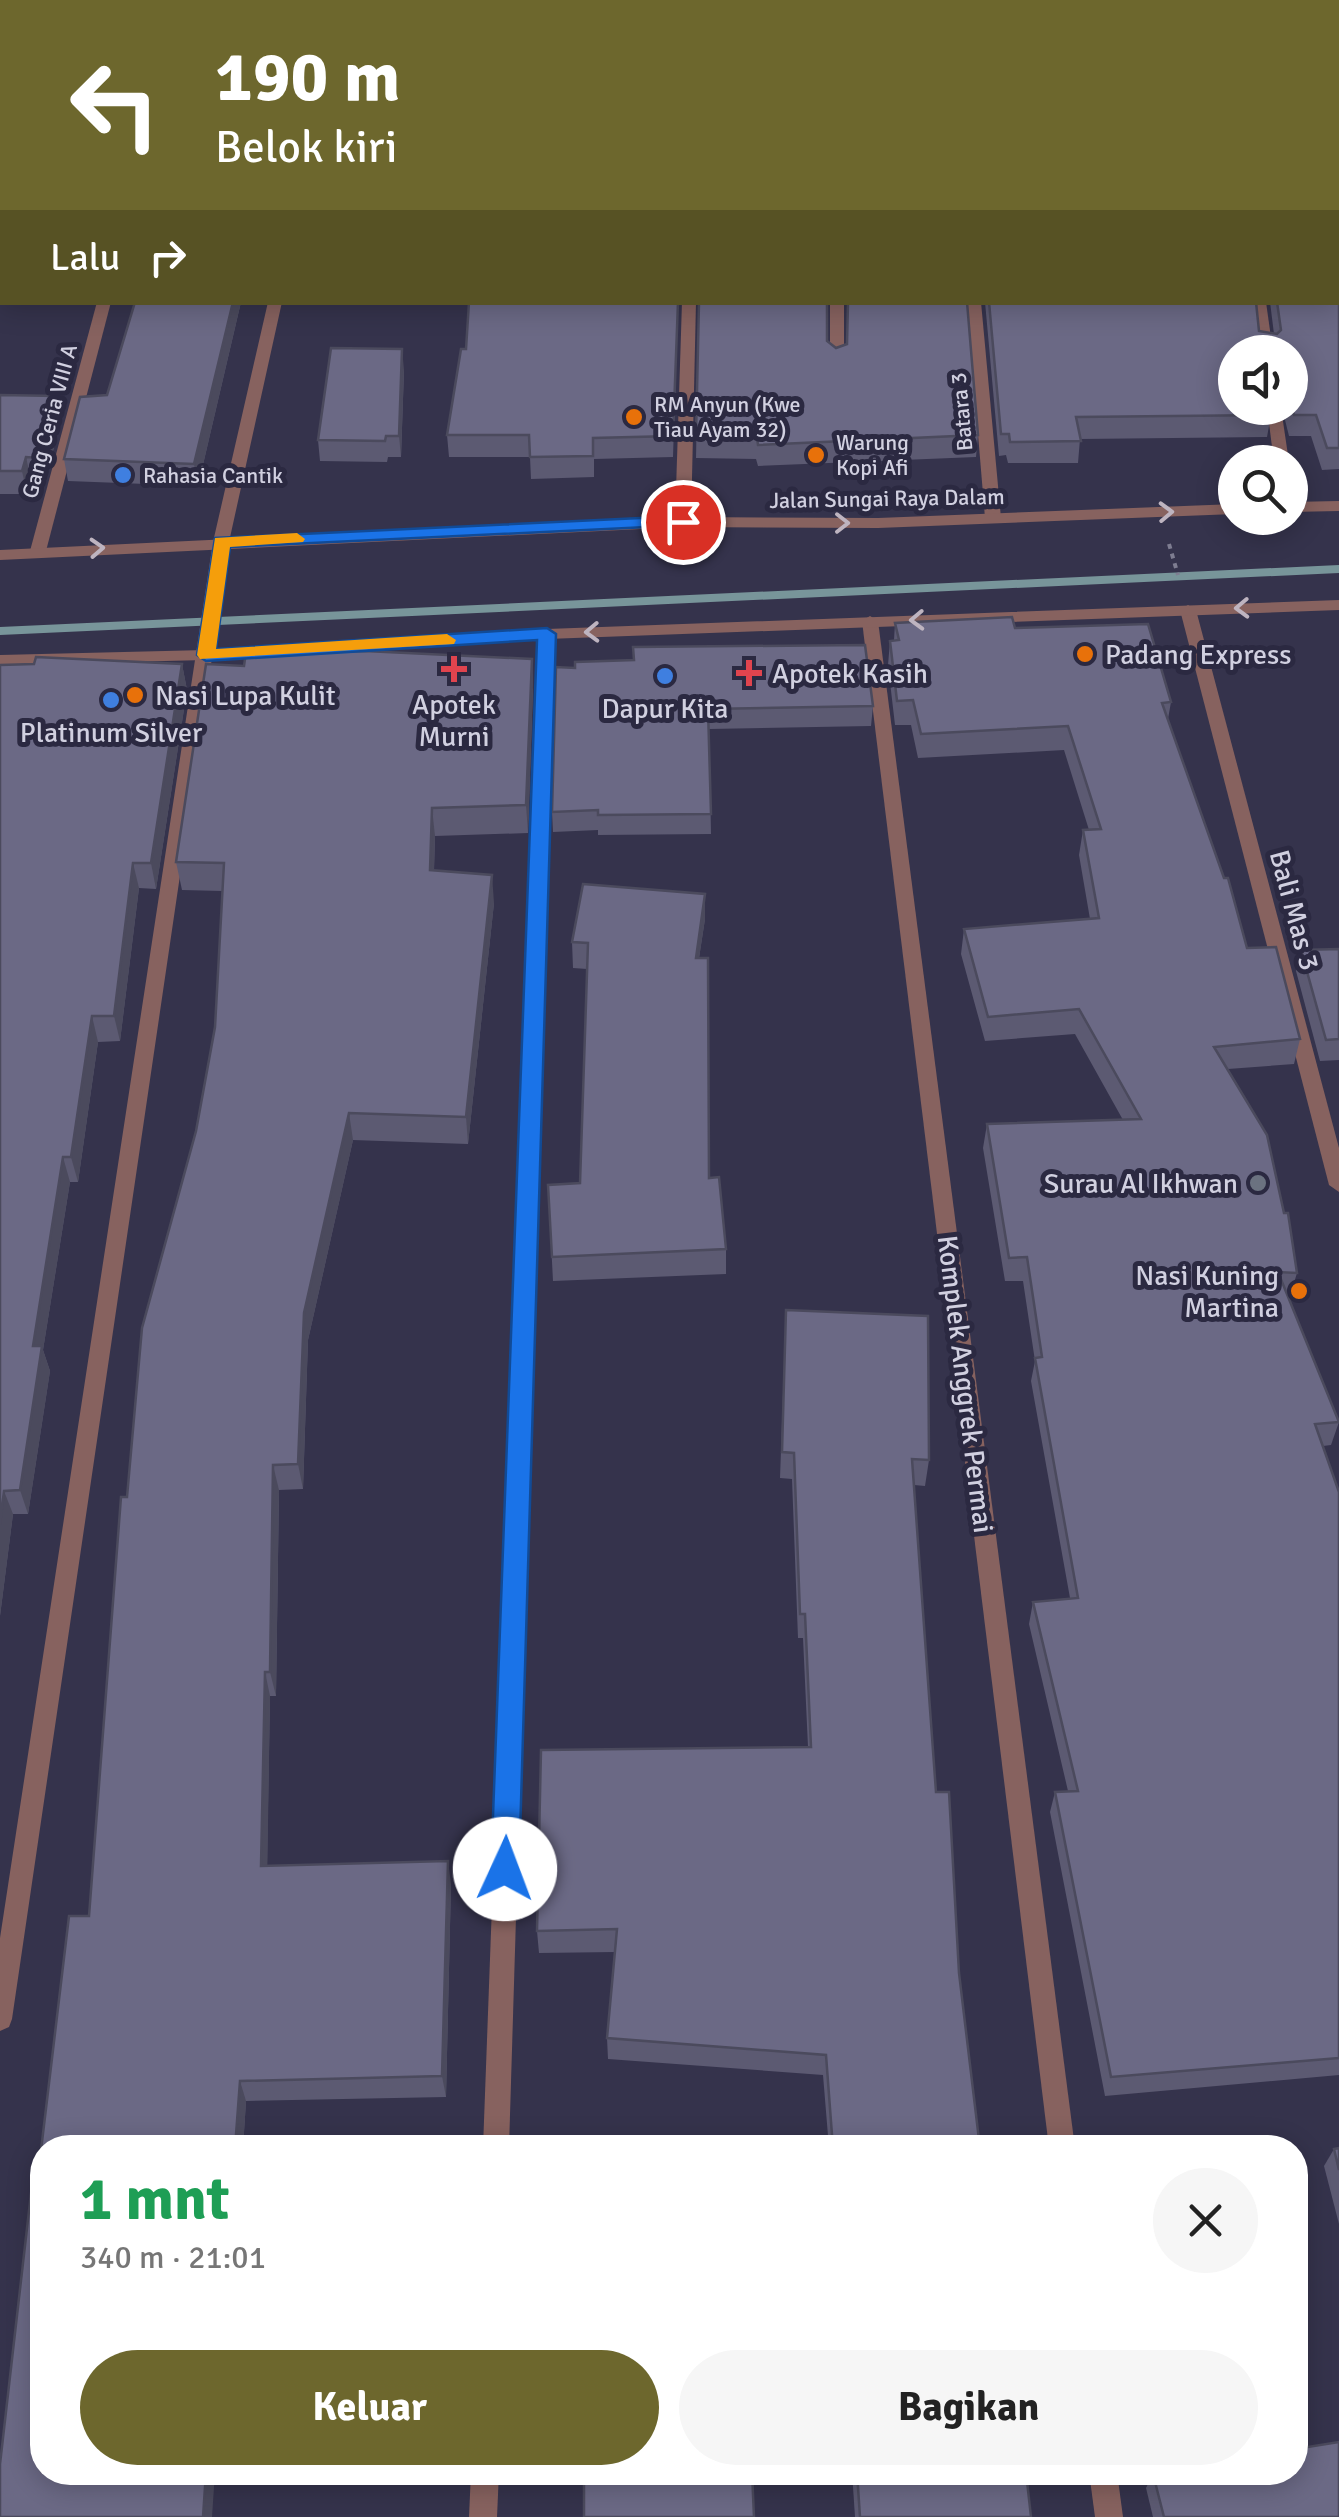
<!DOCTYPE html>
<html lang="id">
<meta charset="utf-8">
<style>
:root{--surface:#fff;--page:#f6f6f6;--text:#222;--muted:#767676;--accent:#6d672d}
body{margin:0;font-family:Signika,sans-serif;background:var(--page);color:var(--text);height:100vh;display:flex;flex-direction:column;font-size:38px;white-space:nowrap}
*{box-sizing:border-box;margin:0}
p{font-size:32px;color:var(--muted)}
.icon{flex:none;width:55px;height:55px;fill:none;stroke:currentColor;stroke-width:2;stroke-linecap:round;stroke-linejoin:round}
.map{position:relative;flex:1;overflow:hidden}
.panel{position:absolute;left:30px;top:2135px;width:1278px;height:350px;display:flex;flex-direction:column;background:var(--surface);border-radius:40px;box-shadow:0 5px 25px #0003}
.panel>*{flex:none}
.guide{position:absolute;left:0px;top:0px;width:1340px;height:305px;box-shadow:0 5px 25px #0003;background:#6d672d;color:#fff;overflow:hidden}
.fabs{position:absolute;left:1218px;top:335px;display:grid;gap:20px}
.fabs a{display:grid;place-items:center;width:90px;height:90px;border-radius:50%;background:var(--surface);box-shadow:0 5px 25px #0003;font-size:50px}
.pin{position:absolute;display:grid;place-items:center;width:85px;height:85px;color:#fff;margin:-42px;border:5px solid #fff;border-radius:50%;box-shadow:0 2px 10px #0007}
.me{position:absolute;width:110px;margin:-55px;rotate:2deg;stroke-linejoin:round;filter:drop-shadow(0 0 8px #0008)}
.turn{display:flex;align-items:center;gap:35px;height:210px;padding:0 50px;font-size:45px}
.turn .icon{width:130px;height:130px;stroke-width:2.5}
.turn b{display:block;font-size:70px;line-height:85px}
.then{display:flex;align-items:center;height:95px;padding:0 50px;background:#0003;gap:20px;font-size:38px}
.round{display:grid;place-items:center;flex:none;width:105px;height:105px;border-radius:52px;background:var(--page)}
.overview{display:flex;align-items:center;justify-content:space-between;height:170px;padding:0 50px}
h1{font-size:60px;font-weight:800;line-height:75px;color:#1e9e55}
.action{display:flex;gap:20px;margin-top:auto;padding:20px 50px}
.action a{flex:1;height:115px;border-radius:60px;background:var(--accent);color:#fff;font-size:40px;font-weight:800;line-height:115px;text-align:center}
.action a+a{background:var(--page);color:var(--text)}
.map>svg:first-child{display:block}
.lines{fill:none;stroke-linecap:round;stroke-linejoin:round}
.stream{fill:#78959a;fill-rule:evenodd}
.path{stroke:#7e7d91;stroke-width:4;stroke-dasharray:5 5;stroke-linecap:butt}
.minor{fill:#87625f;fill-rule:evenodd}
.tertiary{fill:#87625f;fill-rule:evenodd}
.wall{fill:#5c5a72}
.shaded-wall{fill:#4b4a5d}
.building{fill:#6b6985;stroke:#4b4a5d;stroke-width:2.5}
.oneway{stroke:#beb4c0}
.route{fill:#1a73e8;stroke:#114b97;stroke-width:2.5}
.slow{fill:#f59e0b}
.food-dot{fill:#e8710a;stroke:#2b2941;stroke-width:4}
.shop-dot{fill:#3f7fe0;stroke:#2b2941;stroke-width:4}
.health-dot{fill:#e0444e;stroke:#2b2941;stroke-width:4}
.worship-dot{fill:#6b7280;stroke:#2b2941;stroke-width:4}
.labels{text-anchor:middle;stroke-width:10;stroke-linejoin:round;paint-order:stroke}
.far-poi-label{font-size:22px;fill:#d1d0e0;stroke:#2b2941;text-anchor:start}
.far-street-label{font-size:22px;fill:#d1d0e0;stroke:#2b2941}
.poi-label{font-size:28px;fill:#d1d0e0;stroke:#2b2941;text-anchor:start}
.street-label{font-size:28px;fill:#d1d0e0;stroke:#2b2941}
</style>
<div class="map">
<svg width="1339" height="2517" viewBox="0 0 1339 2517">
<rect width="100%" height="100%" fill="#35334c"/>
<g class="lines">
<polygon class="stream" points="1339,565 1339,573 0,635 0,627"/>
<polyline class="path" points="1169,544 1178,575"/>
<g class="minor">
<rect x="178" y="0" width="12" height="2"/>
<rect x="685" y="0" width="12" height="2"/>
<rect x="1180" y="0" width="12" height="2"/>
<polygon points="97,302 111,302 46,551 38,556 30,551"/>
<polygon points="268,302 282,302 229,542 12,2019 9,2027 0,2031 0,1938 213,542"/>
<polygon points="682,302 696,302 691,522 683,527 675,522"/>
<polygon points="830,302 844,302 844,362 837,366 830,362"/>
<polygon points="967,302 981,302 1001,518 993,523 985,518"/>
<polygon points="1252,302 1266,302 1273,352 1259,352"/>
<polygon points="1267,408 1281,408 1289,462 1274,462"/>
<polygon points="1188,605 1196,610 1339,1148 1339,1192 1329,1185 1180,610"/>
<polygon points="870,616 878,621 1075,2148 1049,2148 862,621"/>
<polygon points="547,629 555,634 509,2148 483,2148 539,634"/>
<polygon points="471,2472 499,2472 497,2517 469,2517"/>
<polygon points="1089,2472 1117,2472 1123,2517 1095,2517"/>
</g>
<g class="tertiary">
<polygon points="1339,501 1339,511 1290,512 1290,502"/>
<polygon points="1235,504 1235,514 878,528 683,527 0,560 0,550 683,517 878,518"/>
<polygon points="1339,600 1339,610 547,639 206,660 0,665 0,655 206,650 547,629"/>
</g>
</g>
<g class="wall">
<polygon points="1339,198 1339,469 1322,470 1311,436 1289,436 1282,408 1290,408 1290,352 1235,352 1271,415 1267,437 1080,439 1078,463 1008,463 1006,455 999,456 985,302 1256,302 1259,331 1274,334 1270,302 1338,302"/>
<polygon points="241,302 198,486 68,481 64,459 107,395"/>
<polygon points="678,302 673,457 594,459 594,477 531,479 530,457 449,457 447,435 466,349"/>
<polygon points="699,302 827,341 836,348 978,435 976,457 758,466 756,459 696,458"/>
<polygon points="404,370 401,457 388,457 387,462 320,461 318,440"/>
<polygon points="0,395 62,418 45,480 31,480 27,494 0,494"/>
<polygon points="895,623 1015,628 1171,702 1168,719 1247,948 1300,1039 1294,1064 1228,1069 1297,1273 1290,1296 1288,1296 1339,1422 1331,1445 1323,1446 1339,1492 1339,2075 1105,2096 1050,1812 1055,1792 1068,1791 1029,1624 1033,1602 1070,1598 1031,1381 1035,1361 1023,1281 1005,1281 983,1148 987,1124 1123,1120 1075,1034 985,1041 961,954 964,929 1090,919 1079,855 1083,830 1089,830 1064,750 918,758 911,725 895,725 888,665 890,641 894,640"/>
<polygon points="532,659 533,687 528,833 435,836 434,871 494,903 468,1144 353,1140 308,1340 303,1489 279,1490 276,1696 270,1696 267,1865 451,1884 446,2097 246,2101 243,2148 42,2148 39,2167 89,1916 127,1497 215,1027 222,891 182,890 176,862 244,666"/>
<polygon points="182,664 187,690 156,889 139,888 120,1041 98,1042 78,1182 70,1182 43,1350 50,1371 28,1514 13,1514 0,1616 0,665"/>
<polygon points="575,668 873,706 871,726 709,729 711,834 598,835 598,830 553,832 552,812"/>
<polygon points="705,894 705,919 699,958 709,1178 726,1249 726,1274 553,1281 548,1185 580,1183 587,969 573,968 572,942"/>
<polygon points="1339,949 1339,1060 1320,1061 1296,971 1301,950"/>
<polygon points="785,1336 929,1460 925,1486 914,1485 936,1792 980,2148 829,2148 823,2075 608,2059 607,2038 615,1952 539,1953 537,1931 808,1747 803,1638 798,1638 792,1479 780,1478"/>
<polygon points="1339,2148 1339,2224 1324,2166 1334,2149"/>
<polygon points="852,2472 1026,2472 1031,2517 855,2517"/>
<polygon points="1153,2474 1339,2517 1153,2517 1146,2488"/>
</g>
<g class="shaded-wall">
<polygon points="2,178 2,218 0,227 0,187"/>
<polygon points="233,302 241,302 198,486 194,464"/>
<polygon points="402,349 404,370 401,457 399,436"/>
<polygon points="57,396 62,418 45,480 40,458"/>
<polygon points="26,457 31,480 27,494 22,471"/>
<polygon points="532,659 533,687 528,833 526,805"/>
<polygon points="182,664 187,690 156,889 151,863"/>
<polygon points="432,808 435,836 433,898 430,870"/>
<polygon points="133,863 139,888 120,1041 114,1016"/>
<polygon points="492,875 494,903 468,1144 466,1117"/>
<polygon points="705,894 705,919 695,984 696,958"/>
<polygon points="92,1016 98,1042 78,1182 71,1157"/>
<polygon points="349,1113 353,1140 308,1340 303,1489 298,1464 304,1313"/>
<polygon points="63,1157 70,1182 43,1350 50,1371 28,1514 20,1490 33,1346"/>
<polygon points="273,1465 279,1490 276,1696 270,1672"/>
<polygon points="4,1491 13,1514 0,1616 0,1524"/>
<polygon points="265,1672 270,1696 267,1888 261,1866"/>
<polygon points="448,1861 451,1884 446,2097 442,2076"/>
<polygon points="240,2081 246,2101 243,2148 235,2148"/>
<polygon points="206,2472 215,2472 212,2517 203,2517"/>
</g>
<g class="building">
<polygon points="0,0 44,0 44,2 2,2 2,178 0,187"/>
<rect x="206" y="0" width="368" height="2"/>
<polygon points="746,0 1170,0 1171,2 746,2"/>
<polygon points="1338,198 1339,198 1339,448 1327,448 1316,415 1294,415 1290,401 1290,352 1235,352 1235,408 1271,408 1271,415 1076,417 1081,441 1010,442 1009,434 1001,434 989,302 1256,302 1259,331 1277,334 1281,330 1277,302 1338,302"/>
<polygon points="135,302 233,302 194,464 64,459 80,397 107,395"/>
<polygon points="469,302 678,302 673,436 593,438 593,456 530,457 529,435 447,435 461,349 466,349"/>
<polygon points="699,302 827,302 827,341 836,348 847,344 848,302 967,302 978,435 758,445 757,438 696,436"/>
<polygon points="331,348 402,349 399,436 386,436 385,441 318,440"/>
<polygon points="0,395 57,396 40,458 26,457 22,471 0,471"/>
<polygon points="1012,617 1015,628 1148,624 1171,702 1162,703 1224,878 1228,878 1247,948 1276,947 1300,1039 1214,1047 1267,1135 1284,1213 1288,1213 1297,1273 1278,1272 1339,1422 1315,1424 1339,1492 1339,2058 1111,2077 1055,1792 1078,1791 1033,1602 1078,1598 1035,1358 1042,1357 1027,1257 1009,1258 987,1124 1141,1119 1079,1009 988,1017 964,929 1099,918 1083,830 1101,829 1068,726 921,734 913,700 897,701 890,641 899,640 895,623"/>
<polygon points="865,645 873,706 708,709 711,814 598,815 598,810 552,812 556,667 575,668 575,662 634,660 633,647"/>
<polygon points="365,651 532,659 526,805 432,808 430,870 492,875 466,1117 349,1113 304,1313 298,1464 273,1465 270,1672 265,1672 261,1866 448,1861 442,2076 240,2081 235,2148 42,2148 42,2472 206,2472 203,2517 0,2517 0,2464 34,2167 39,2167 69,1916 89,1916 121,1497 127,1497 142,1328 196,1131 215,1027 224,863 176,862 206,664 244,666 246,652"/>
<polygon points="36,657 182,664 151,863 133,863 114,1016 92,1016 71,1157 63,1157 33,1346 42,1346 20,1490 4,1491 0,1524 0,665 34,664"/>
<polygon points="583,884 705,894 696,958 708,958 709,1178 719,1177 726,1249 552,1257 548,1185 580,1183 588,943 572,942"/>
<polygon points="1339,949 1339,1039 1326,1040 1301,950"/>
<polygon points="786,1310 928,1316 929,1460 912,1459 936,1792 949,1792 959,1973 980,2148 833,2148 826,2055 607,2038 617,1929 537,1931 541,1750 811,1747 805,1614 800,1614 794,1453 782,1452"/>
<polygon points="1339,2148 1339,2170 1334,2149"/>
<polygon points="1339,2442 1339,2517 1164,2517 1153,2474 1162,2472 1295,2472 1295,2449"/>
<polygon points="584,2472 752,2472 754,2517 584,2517"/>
<polygon points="857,2472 1026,2472 1031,2517 860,2517"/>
</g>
<defs><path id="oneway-chevron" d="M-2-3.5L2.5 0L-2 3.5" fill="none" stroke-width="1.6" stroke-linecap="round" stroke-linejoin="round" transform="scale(2.5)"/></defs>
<g class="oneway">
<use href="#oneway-chevron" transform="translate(1166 512) rotate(-2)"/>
<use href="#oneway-chevron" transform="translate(842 523)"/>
<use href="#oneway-chevron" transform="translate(97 548) rotate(-3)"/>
<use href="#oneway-chevron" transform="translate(1242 608) rotate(178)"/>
<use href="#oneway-chevron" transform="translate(917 620) rotate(178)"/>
<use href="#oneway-chevron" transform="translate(592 632) rotate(178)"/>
</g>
<polygon class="route" points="683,516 692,522 689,525 230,547 216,649 547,628 556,634 519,1869 515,1878 505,1881 495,1878 491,1869 537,640 206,661 197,655 215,538"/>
<polygon class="slow" points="297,533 305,539 303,542 230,547 216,649 447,634 456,640 454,644 200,659 197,655 215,538"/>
<g class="food-dot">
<circle cx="634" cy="417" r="10"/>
<circle cx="816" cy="455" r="10"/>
<circle cx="1085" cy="654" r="10"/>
<circle cx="135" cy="695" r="10"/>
<circle cx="1299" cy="1291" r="10"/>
</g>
<g class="shop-dot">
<circle cx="123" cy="475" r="10"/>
<circle cx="665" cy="676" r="10"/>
<circle cx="111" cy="700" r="10"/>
</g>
<g class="health-dot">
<path d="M449 654h10v10h10v10h-10v10h-10v-10h-10v-10h10z"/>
<path d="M744 658h10v10h10v10h-10v10h-10v-10h-10v-10h10z"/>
</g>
<circle class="worship-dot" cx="1258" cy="1183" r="10"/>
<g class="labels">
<g class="far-poi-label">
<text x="654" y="412">RM Anyun (Kwe<tspan x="654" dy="25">Tiau Ayam 32)</tspan></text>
<text x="836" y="450">Warung<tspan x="836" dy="25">Kopi Afi</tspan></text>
<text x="143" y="483">Rahasia Cantik</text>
</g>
<g class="far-street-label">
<text transform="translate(961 412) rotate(-95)" y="8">Batara 3</text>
<text transform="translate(49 421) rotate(-75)" y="8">Gang Ceria VIII A</text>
<text transform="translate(887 498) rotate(-1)" y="8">Jalan Sungai Raya Dalam</text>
</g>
<g class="poi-label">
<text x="1105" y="664">Padang Express</text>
<text x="772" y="683">Apotek Kasih</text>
<text x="155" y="705">Nasi Lupa Kulit</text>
<text x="454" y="714" text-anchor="middle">Apotek<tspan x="454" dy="32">Murni</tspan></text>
<text x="665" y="718" text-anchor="middle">Dapur Kita</text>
<text x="111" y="742" text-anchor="middle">Platinum Silver</text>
<text x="1238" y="1193" text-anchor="end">Surau Al Ikhwan</text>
<text x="1279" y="1285" text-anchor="end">Nasi Kuning<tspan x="1279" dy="32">Martina</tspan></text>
</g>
<g class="street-label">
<text transform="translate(1295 910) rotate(75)" y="10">Bali Mas 3</text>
<text transform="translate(966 1384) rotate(83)" y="10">Komplek Anggrek Permai</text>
</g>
</g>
</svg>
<div class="fabs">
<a><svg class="icon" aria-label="sound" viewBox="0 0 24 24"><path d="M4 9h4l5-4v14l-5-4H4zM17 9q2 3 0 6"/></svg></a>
<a><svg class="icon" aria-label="search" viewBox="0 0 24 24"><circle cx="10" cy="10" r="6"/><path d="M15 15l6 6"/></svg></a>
</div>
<div class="pin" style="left:683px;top:522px;background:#d93025"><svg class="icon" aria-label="arrive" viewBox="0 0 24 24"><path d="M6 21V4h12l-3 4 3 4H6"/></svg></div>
<svg class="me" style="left:505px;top:1869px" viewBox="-20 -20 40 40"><circle r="19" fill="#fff"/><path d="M0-13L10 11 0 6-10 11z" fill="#1a73e8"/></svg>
<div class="guide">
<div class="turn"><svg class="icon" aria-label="left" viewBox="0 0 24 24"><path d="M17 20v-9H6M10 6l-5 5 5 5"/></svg><div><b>190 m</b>Belok kiri</div></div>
<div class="then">Lalu<svg class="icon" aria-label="right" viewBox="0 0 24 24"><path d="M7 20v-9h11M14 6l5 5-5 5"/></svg></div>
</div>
<section class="panel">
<div class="overview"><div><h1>1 mnt</h1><p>340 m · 21:01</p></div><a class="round"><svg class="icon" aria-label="close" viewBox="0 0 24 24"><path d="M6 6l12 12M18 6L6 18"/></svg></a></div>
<div class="action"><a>Keluar</a><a>Bagikan</a></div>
</section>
</div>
